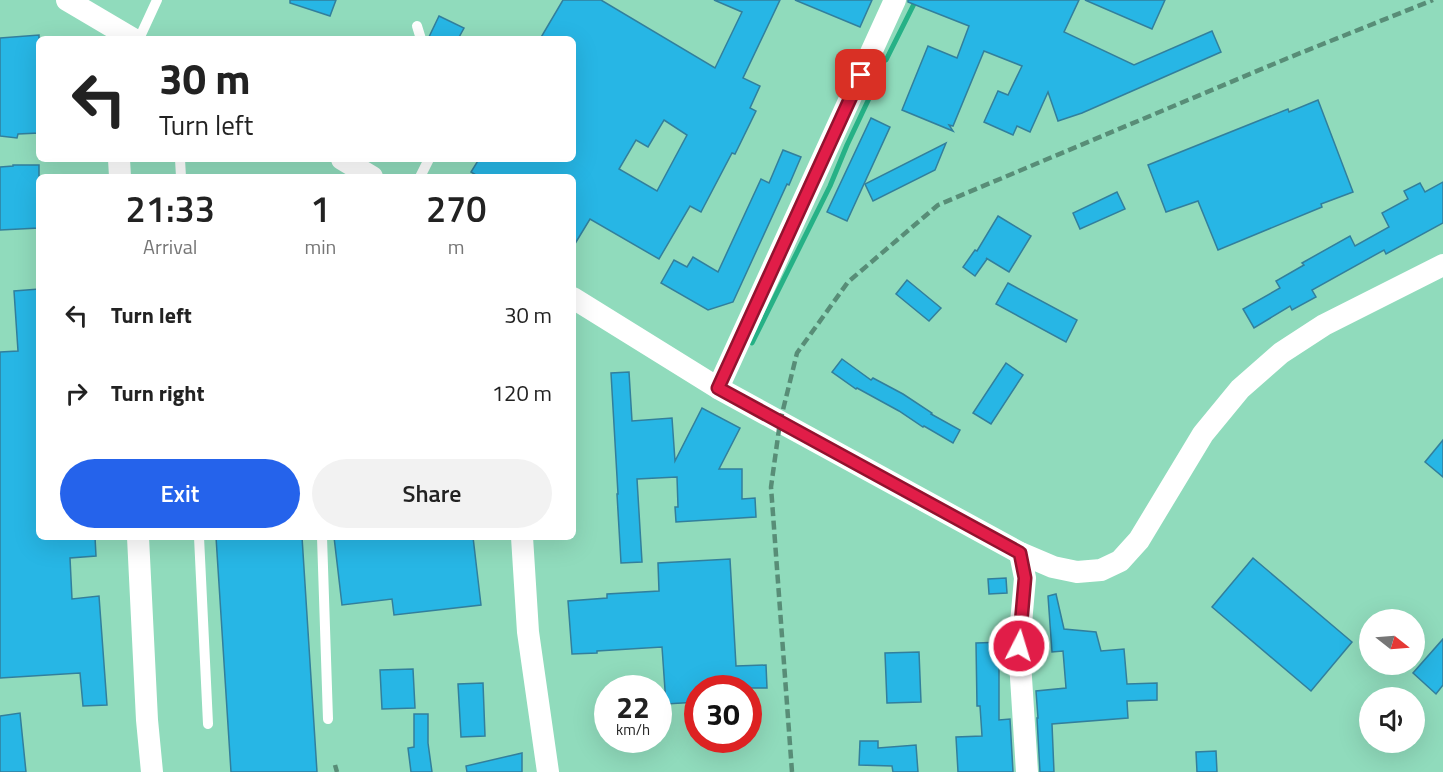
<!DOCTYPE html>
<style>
:root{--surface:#fff;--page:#f2f2f2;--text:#222;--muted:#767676;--accent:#2563eb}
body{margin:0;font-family:"Titillium Web",sans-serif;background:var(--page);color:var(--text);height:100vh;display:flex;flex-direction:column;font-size:22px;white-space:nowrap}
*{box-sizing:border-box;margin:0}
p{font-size:20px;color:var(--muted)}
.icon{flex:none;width:33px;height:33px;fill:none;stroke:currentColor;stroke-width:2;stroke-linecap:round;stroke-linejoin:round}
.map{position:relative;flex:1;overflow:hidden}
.side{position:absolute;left:36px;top:174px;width:540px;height:366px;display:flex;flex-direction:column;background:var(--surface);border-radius:9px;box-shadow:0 6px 24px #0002}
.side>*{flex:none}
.top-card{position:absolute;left:36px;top:36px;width:540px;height:126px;border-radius:9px;box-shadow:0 6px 24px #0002;background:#fff;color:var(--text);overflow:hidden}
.needle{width:39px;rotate:107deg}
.fabs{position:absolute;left:1359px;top:609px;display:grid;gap:12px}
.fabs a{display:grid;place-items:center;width:66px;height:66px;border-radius:50%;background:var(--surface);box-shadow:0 6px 24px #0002;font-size:30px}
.speed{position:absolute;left:594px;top:675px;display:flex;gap:12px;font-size:30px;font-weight:700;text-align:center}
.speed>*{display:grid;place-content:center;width:78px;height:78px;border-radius:50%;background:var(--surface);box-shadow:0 6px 24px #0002;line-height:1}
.speed small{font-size:15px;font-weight:400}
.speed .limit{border:9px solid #d22;background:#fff;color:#111}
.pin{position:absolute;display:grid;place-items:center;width:51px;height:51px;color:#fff;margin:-26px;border-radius:12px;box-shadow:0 3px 9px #0006}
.me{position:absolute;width:66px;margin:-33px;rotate:5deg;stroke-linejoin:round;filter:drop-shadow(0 0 4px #0008)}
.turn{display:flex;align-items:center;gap:21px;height:126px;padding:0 24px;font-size:27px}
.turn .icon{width:78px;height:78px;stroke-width:2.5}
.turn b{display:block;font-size:42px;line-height:51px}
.eta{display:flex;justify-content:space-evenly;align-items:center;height:102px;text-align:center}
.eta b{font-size:36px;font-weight:600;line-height:42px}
.cta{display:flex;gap:12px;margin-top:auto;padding:12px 24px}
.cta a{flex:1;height:69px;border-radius:36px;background:var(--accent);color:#fff;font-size:24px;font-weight:600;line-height:69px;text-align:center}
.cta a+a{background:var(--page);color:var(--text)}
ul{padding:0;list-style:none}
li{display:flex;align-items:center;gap:18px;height:78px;padding:0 24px}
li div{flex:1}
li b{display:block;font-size:22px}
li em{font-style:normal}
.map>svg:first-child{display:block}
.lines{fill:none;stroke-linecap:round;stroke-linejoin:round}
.stream{stroke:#26b186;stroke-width:5}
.building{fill:#27b6e5;stroke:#327f9c;stroke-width:1.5;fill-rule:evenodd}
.lane{stroke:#fff;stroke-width:10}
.street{stroke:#fff;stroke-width:22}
.rail{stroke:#588d77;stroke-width:4.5;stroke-dasharray:9 4.5;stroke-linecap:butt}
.route-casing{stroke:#92132f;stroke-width:15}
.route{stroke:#e11d48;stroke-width:10}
</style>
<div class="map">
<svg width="1443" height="772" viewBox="0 0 1443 772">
<rect width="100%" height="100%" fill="#90dbbc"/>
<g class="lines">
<g class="stream">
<polyline points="886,60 916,0"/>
<polyline points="752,343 830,186 847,145 882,71"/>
</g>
</g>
<g class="building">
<polygon points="290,0 336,0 330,16 290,3"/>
<path d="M 563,0 L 601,0 L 715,68 L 742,12 L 714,0 L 780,0 L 743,78 L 760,86 L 750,108 L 756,111 L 735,154 L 732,153 L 701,212 L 690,206 L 659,259 L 590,219 L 573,247 L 573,177 L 479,177 L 471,172 L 479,159 L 573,159 L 573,39 L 540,39 ZM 664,120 L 687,135 L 657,191 L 619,169 L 636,140 L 648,147 Z"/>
<polygon points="795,0 872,0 860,27"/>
<polygon points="908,0 1079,0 1064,32 1134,65 1212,31 1221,52 1082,113 1058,121 1048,92 1030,132 1017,126 1013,135 984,122 998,91 1008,95 1022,66 984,51 953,126 949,125 953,131 902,110 928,46 957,58 969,26 908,2"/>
<polygon points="1085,0 1165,0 1152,29"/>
<polygon points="439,16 464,28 458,39 428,39"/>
<polygon points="39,35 39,133 18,134 17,138 0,136 0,38"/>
<polygon points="1318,100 1353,192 1321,204 1322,207 1218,250 1198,201 1166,212 1148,165 1288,109 1289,112"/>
<polygon points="871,118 890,127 847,221 827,212"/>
<polygon points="946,143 935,170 873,201 865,184"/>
<polygon points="783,150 801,157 789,185 787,184 733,302 708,310 661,283 674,260 687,267 693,257 718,272 761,179 769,183"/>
<polygon points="13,165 39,165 39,228 0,230 0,167 13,166"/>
<polygon points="1443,182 1443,223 1386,254 1384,250 1312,290 1316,297 1292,310 1290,306 1254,328 1243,309 1280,288 1276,281 1304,265 1302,263 1350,236 1355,246 1389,227 1382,213 1408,199 1404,191 1420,183 1425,192"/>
<polygon points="1117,192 1125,209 1080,229 1073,213"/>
<polygon points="998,216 1031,236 1009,272 986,258 987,259 975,276 963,267 975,250 977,251"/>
<polygon points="907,280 941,308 929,321 896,294"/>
<polygon points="1008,283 1077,320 1066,342 996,304"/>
<polygon points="39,289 39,537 95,537 96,556 70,558 72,599 99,596 107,705 83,706 80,673 0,678 0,352 18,351 14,291"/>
<polygon points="842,359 871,380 873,378 903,394 932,413 931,414 960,430 953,443 924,426 923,427 899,411 857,388 856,389 832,372"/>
<polygon points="1006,363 1023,375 991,424 973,413"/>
<polygon points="629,372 632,421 672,418 675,461 702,408 740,428 719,469 742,469 742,499 755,498 756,517 676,522 675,507 678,507 677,477 637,479 642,562 621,563 617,494 618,494 611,373"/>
<polygon points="1443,440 1443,477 1425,462"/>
<polygon points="216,537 302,537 317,772 231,772"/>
<polygon points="334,537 473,537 481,605 394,615 392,599 342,605"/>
<polygon points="1253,558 1352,642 1311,691 1212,607"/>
<polygon points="730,559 736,666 766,665 767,688 698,688 698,702 666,704 662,647 597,651 597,653 572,654 568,601 607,598 607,594 659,591 658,563"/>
<polygon points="1006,578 1007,593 989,594 988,579"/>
<polygon points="1056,594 1064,629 1096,632 1101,651 1124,649 1127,684 1157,683 1157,700 1127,701 1128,718 1052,724 1054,772 1040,772 1037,718 1038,718 1036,691 1066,688 1063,651 1052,652 1048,596"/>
<polygon points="1443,639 1443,685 1436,694 1413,673"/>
<polygon points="1005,642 1005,665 999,666 999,720 1010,719 1013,772 958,772 956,737 982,736 980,706 977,706 976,643"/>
<polygon points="919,652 921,702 887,703 885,653"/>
<polygon points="413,669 415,708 382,709 380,670"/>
<polygon points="483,683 485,736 461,737 458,684"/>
<polygon points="20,713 26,772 0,772 0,716"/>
<polygon points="414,714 428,714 428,743 432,772 411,772 408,748 414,747"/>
<polygon points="860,741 878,741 878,748 916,745 918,772 893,772 892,766 859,765"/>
<polygon points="1216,751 1217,772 1197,772 1196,752"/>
<polygon points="522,753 522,772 467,772 466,766"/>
</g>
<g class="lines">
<g class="lane">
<polyline points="417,26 421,39"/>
<polyline points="139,39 157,0"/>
<polyline points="180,159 181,177"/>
<polyline points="420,177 429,159"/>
<polyline points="199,537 208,724"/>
<polyline points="322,537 328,719"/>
</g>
<g class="street">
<polyline points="67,0 133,39"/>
<polyline points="119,159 120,177"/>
<polyline points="342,159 372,177"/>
<polyline points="573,298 718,388 1020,553 1053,567 1077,572 1101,570 1120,561 1139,540 1203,434 1240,389 1281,353 1324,325 1443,265"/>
<polyline points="718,388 895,0"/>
<polyline points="138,537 147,720 152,772"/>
<polyline points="522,537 528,632 548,772"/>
<polyline points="1020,553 1025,578 1019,646 1027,772"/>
</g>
<g class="rail">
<polyline points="335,765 337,772"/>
<polyline points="792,772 771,487 780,422 797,353 848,282 938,205 1288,58 1433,0"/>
</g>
</g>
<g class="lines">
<defs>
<polyline id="route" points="861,75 718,388 1020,553 1025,578 1019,646"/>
</defs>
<use href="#route" class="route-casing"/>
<use href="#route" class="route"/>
</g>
</svg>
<div class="fabs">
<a><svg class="needle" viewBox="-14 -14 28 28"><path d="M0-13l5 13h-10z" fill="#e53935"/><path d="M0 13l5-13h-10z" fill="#767676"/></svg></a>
<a><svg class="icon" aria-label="sound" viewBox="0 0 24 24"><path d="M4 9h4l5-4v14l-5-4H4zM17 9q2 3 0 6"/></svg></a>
</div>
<div class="speed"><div>22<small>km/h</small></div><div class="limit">30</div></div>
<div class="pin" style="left:861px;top:75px;background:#d93025"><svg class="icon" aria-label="arrive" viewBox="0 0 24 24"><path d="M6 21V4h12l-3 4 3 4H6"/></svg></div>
<svg class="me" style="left:1019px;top:646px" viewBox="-20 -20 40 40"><circle r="17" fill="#e11d48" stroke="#fff" stroke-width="3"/><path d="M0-11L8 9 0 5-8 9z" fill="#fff"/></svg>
<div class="top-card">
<div class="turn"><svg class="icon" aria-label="left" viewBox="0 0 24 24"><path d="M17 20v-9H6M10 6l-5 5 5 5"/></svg><div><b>30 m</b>Turn left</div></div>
</div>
<section class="side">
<div class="eta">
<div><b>21:33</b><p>Arrival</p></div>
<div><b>1</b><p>min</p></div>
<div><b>270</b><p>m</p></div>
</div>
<ul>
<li><svg class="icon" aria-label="left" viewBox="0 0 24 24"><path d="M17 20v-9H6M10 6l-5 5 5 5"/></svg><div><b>Turn left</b></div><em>30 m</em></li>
<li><svg class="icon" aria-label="right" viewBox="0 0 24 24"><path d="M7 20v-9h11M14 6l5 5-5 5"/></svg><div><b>Turn right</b></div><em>120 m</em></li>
</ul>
<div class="cta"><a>Exit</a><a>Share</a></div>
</section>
</div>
